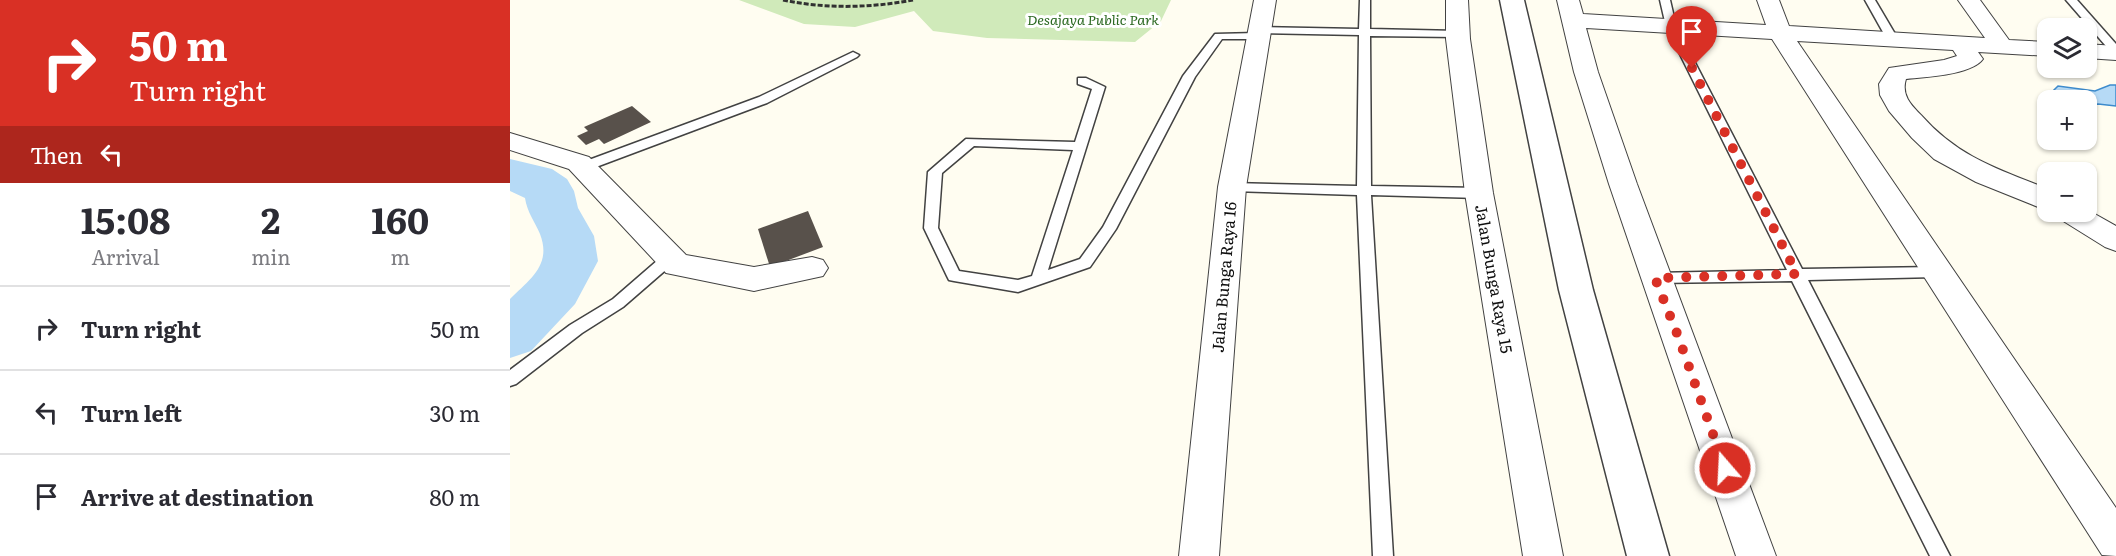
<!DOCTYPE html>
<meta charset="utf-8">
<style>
:root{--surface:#fff;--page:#f2f2f3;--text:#2b2b33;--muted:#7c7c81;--line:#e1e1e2}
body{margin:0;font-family:Literata,serif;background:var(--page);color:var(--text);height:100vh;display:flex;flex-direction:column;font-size:22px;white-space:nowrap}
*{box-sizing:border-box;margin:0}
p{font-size:20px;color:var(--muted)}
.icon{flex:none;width:33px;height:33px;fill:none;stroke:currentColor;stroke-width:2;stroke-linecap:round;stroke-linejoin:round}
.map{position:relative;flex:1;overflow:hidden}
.side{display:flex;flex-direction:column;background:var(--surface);width:510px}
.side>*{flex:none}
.top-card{background:#d93025;color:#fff;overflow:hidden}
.fabs{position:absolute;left:1527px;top:18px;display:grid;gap:12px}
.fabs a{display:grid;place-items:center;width:60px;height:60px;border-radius:12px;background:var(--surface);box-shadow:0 2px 4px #0004;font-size:30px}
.pin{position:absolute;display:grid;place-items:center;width:51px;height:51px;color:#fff;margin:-62px -26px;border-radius:50% 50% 50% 0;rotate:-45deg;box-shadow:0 0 6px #0007}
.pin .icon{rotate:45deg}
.me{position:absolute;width:66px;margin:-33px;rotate:341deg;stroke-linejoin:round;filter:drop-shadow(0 0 4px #0008)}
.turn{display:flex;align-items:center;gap:21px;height:126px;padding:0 30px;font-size:27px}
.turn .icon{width:78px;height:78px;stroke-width:2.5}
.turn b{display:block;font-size:42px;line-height:51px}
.then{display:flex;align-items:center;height:57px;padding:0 30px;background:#0003;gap:12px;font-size:22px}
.eta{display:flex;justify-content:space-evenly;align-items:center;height:102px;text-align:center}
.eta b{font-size:36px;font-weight:700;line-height:42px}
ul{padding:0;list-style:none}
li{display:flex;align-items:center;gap:18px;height:84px;padding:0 30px;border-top:2px solid var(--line)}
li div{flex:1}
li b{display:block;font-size:22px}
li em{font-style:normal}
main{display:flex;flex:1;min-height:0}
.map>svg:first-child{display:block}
.green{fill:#d0eaba}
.water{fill:#b6daf6;stroke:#3d8bcd;stroke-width:1.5}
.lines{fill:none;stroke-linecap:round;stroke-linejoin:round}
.river{fill:#b6daf6;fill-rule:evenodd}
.building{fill:#58514b}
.service-casing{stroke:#424242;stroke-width:3}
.minor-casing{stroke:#424242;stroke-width:2}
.tertiary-casing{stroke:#424242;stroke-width:3}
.path{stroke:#313131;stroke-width:3;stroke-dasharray:5 2;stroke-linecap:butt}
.service{fill:#fff;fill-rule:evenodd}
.minor{fill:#fff;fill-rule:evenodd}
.tertiary{fill:#fff;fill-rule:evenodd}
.route{stroke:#d93025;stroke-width:10;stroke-dasharray:0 18}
.labels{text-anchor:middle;stroke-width:6;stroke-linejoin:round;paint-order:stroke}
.far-park-label{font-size:14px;font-style:italic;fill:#29671f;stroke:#fff}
.street-label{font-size:16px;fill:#0f0f0f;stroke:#fff}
</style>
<main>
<section class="side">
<div class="top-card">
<div class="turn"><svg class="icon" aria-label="right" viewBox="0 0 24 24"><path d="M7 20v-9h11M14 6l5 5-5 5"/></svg><div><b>50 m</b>Turn right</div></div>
<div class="then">Then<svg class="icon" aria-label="left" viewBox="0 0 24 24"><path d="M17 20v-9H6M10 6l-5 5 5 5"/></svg></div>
</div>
<div class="eta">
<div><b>15:08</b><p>Arrival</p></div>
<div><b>2</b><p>min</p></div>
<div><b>160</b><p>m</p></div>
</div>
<ul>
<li><svg class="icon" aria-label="right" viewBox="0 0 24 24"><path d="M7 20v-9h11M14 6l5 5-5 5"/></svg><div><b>Turn right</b></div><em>50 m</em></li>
<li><svg class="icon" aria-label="left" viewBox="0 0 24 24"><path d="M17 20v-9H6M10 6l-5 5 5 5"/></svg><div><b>Turn left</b></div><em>30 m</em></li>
<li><svg class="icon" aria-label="arrive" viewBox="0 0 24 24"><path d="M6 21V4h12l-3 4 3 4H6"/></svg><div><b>Arrive at destination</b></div><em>80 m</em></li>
</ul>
</section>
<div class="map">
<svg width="1606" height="556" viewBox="0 0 1606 556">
<rect width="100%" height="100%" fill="#fffdf1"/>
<polygon class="green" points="229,0 661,0 651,21 625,42 477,38 423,31 404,11 345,27 294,24"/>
<polygon class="water" points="1600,85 1606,85 1606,106 1588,104 1577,106 1576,100 1555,100 1543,91 1548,86 1585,91"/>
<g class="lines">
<path class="river" d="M 0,159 L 42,169 L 57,179 L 64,191 L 68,208 L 84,236 L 88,261 L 65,304 L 21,351 L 0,358 L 0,299 C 20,279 42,265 30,234 C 25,222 17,212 15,198 L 0,191 Z"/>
</g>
<g class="building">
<polygon points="122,106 141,122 94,144 89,139 76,145 67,136 78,131 74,127"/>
<polygon points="298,211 313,247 260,267 248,229"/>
</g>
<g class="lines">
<defs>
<g id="service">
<path d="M 850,0 L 860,0 L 860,29 L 948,31 L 954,34 L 948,37 L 860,36 L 861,186 L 969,188 L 976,193 L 969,198 L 861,195 L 883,556 L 863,556 L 847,195 L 722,191 L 715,187 L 722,183 L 847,186 L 849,35 L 752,33 L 755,36 L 749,39 L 712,39 L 685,77 L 606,229 L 580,267 L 508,292 L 444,281 L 439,280 L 437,276 L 414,228 L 418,172 L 456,139 L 565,142 L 582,89 L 568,84 L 568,78 L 576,78 L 595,87 L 538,270 L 570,259 L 593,227 L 673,76 L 705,34 L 747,33 L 744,30 L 750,27 L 849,29 ZM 464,146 L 563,150 L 522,276 L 508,280 L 449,271 L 428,228 L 432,173 Z"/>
<polygon points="1150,0 1160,0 1166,26 1292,269 1426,267 1431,268 1433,272 1431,276 1426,277 1298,280 1440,556 1420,556 1282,281 1145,283 1140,282 1138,278 1140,274 1145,273 1277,270 1156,26"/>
<polygon points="1355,0 1365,0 1388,39 1386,41 1378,41"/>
<polygon points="1556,0 1567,0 1606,44 1606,54 1602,53"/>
<polygon points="343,52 349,55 347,57 257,103 78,170 68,170 66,167 68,164 249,97"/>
<polygon points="161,252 168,257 166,261 113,307 72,333 6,384 0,386 0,370 60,325 103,299 156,253"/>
</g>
<g id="minor">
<polygon points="744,0 766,0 736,187 709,556 669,556 708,187"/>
<polygon points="936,0 958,0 960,39 983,193 1053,556 1013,556 955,193 936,39"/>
<path d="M 1047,0 L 1069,0 L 1073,14 L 1256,25 L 1247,0 L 1269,0 L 1279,26 L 1475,38 L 1448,0 L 1470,0 L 1499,40 L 1538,42 L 1538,56 L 1468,52 L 1473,59 C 1462,75 1415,77 1396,79 C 1391,95 1401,105 1411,115 C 1448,157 1488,169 1538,189 L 1538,211 L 1466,182 L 1424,159 L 1402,138 L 1379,111 L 1370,95 L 1369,84 L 1379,68 L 1434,60 L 1447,56 L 1443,50 L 1287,41 L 1606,508 L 1606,556 L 1592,555 L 1262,39 L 1076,28 L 1088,72 L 1127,184 L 1266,556 L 1226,556 L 1099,184 L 1064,72 Z"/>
<polygon points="1576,44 1606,46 1606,60 1576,58"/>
<polygon points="0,133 79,157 176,255 244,267 302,257 313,260 318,268 313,276 244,291 156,273 59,169 0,150"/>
<polygon points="1576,209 1606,226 1606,251 1595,247 1550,219 1545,212 1576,212"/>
</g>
<polygon id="tertiary" points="990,0 1014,0 1083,290 1159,556 1117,556 1049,290"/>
</defs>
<use href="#service" class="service-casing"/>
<use href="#minor" class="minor-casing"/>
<use href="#tertiary" class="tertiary-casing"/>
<path class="path" d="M 273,0 C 316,9 360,8 403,0"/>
<use href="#service" class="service"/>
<use href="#minor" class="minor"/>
<use href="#tertiary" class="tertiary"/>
</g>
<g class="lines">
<polyline class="route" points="1182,68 1287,274 1145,278 1168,336 1215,468"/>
</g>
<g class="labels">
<g class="far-park-label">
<text x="583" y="25">Desajaya Public Park</text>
</g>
<g class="street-label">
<text transform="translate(714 277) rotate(-85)" y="6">Jalan Bunga Raya 16</text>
<text transform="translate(984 279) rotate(80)" y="6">Jalan Bunga Raya 15</text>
</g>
</g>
</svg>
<div class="fabs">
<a><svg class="icon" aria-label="layers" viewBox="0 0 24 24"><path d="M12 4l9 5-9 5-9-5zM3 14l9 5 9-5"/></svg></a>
<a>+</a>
<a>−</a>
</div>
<div class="pin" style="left:1182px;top:68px;background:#d93025"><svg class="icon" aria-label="arrive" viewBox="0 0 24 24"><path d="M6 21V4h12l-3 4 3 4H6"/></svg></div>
<svg class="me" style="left:1215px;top:468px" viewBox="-20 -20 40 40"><circle r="17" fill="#d93025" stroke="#fff" stroke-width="3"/><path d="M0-11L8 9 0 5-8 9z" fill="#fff"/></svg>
</div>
</main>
